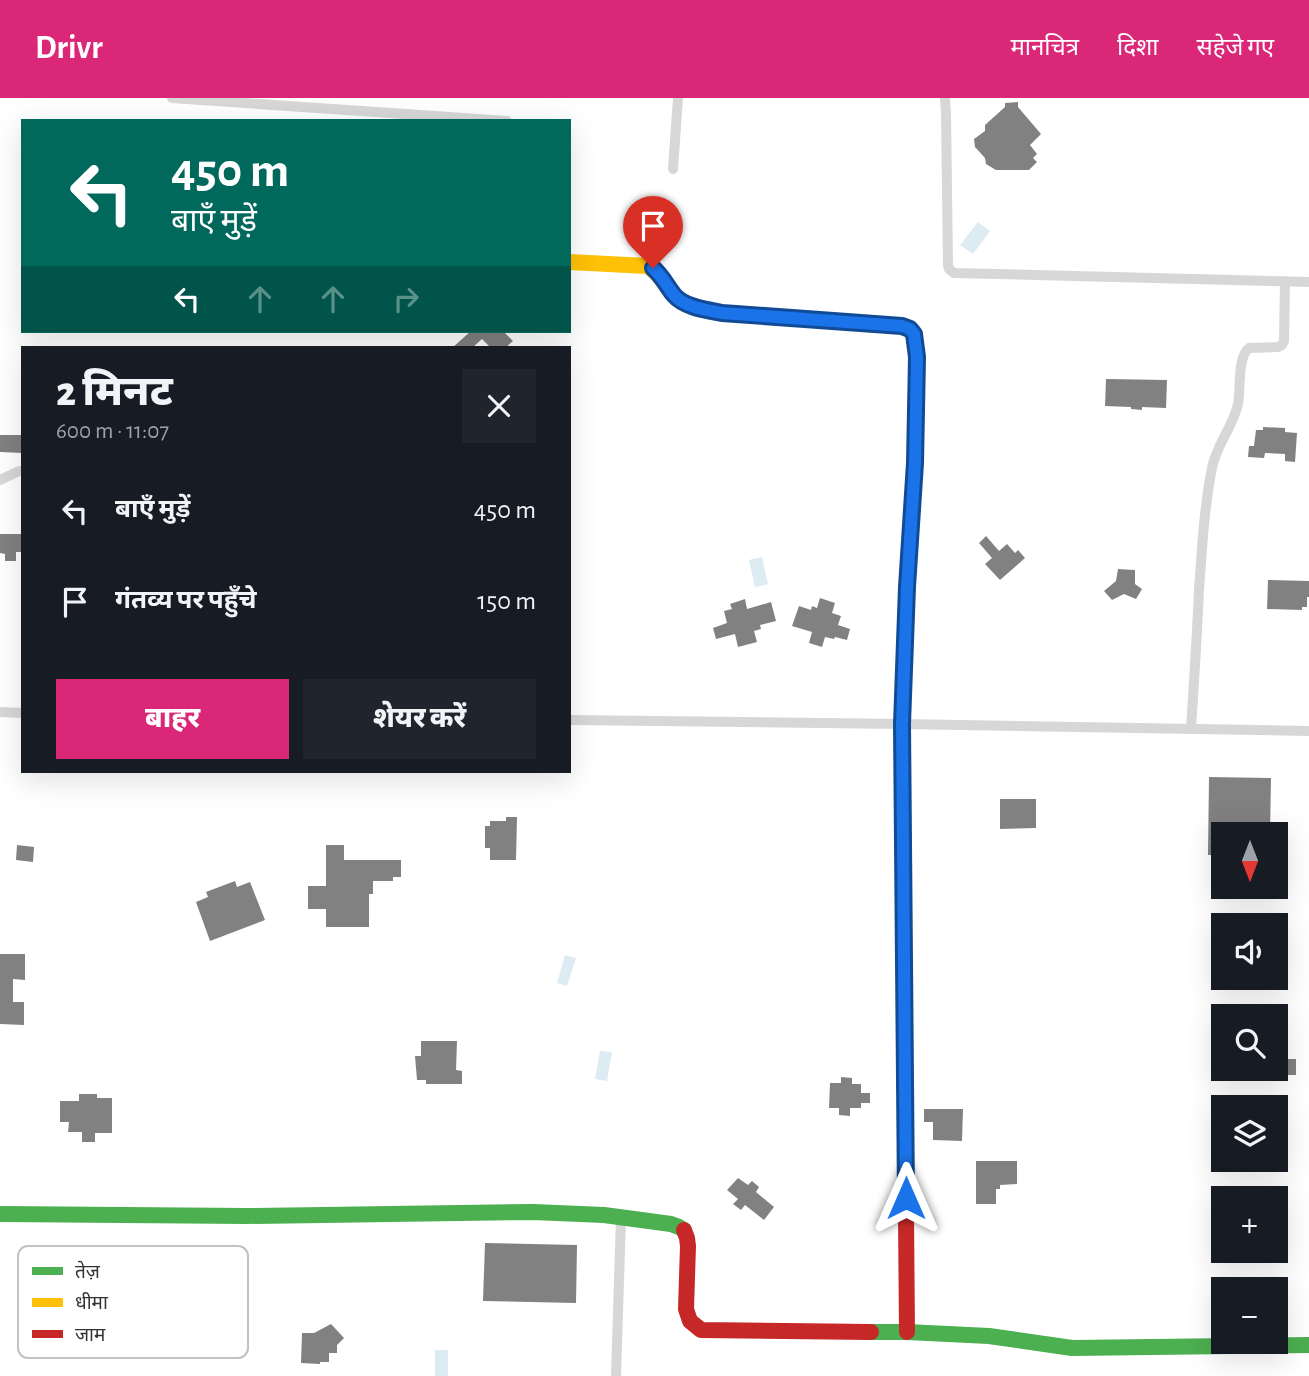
<!DOCTYPE html>
<html lang="hi">
<meta charset="utf-8">
<style>
:root{--surface:#171b24;--page:#20242c;--text:#f1f3f6;--muted:#9ea1a6;--accent:#db2777}
body{margin:0;font-family:"Alegreya Sans","Noto Sans Devanagari",sans-serif;background:var(--page);color:var(--text);height:100vh;display:flex;flex-direction:column;font-size:26px;white-space:nowrap}
*{box-sizing:border-box;margin:0}
p{font-size:23px;color:var(--muted)}
.icon{flex:none;width:38px;height:38px;fill:none;stroke:currentColor;stroke-width:2;stroke-linecap:round;stroke-linejoin:round}
.map{position:relative;flex:1;overflow:hidden}
.details{position:absolute;left:21px;top:248px;width:550px;height:427px;display:flex;flex-direction:column;background:var(--surface);border-radius:0px;box-shadow:0 7px 28px #0002}
.details>*{flex:none}
.guide{position:absolute;left:21px;top:21px;width:550px;height:214px;border-radius:0px;box-shadow:0 7px 28px #0002;background:#00695c;color:#fff;overflow:hidden}
.needle{width:46px;rotate:180deg}
.tools{position:absolute;left:1211px;top:724px;display:grid;gap:14px}
.tools a{display:grid;place-items:center;width:77px;height:77px;border-radius:0px;background:var(--surface);box-shadow:0 7px 28px #0002;font-size:35px}
.pin{position:absolute;display:grid;place-items:center;width:60px;height:60px;color:#fff;margin:-72px -30px;border-radius:50% 50% 50% 0;rotate:-45deg;box-shadow:0 0 7px #0007}
.pin .icon{rotate:45deg}
.me{position:absolute;width:77px;margin:-38px;rotate:0deg;stroke-linejoin:round;filter:drop-shadow(0 0 5px #0008)}
.turn{display:flex;align-items:center;gap:24px;height:147px;padding:0 35px;font-size:32px}
.turn .icon{width:91px;height:91px;stroke-width:2.5}
.turn b{display:block;font-size:49px;line-height:60px}
.lanes{display:flex;align-items:center;height:66px;padding:0 35px;background:#0003;justify-content:center;gap:35px;direction:ltr}
.lanes .off{opacity:.35}
.round{display:grid;place-items:center;flex:none;width:74px;height:74px;border-radius:0px;background:var(--page)}
.headline{display:flex;align-items:center;justify-content:space-between;height:119px;padding:0 35px}
h1{font-size:42px;font-weight:800;line-height:52px}
.button{display:flex;gap:14px;margin-top:auto;padding:14px 35px}
.button a{flex:1;height:80px;border-radius:0px;background:var(--accent);color:#fff;font-size:28px;font-weight:800;line-height:80px;text-align:center}
.button a+a{background:var(--page);color:var(--text)}
ul{padding:0;list-style:none}
li{display:flex;align-items:center;gap:21px;height:91px;padding:0 35px}
li div{flex:1}
li b{display:block;font-size:26px}
li em{font-style:normal}
header{display:flex;align-items:center;gap:42px;box-sizing:border-box;height:98px;padding:0 35px;background:var(--accent);color:#fff}
header strong{font-size:33px}
nav{display:flex;gap:38px;margin-inline-start:auto;font-size:24px}
.map>svg:first-child{display:block}
.water{fill:#ddebf3}
.building{fill:#818181}
.lines{fill:none;stroke-linecap:round;stroke-linejoin:round}
.street{stroke:#d7d7d7;stroke-width:10}
.fast{stroke:#4caf50;stroke-width:16}
.slow{stroke:#ffc107;stroke-width:16}
.jam{stroke:#c62828;stroke-width:16}
.route-casing{stroke:#114b97;stroke-width:18}
.route{stroke:#1a73e8;stroke-width:12}
.key{fill:#fff;stroke:#c2c2c2;stroke-width:2}
.key-label{font-size:19px;fill:#333}
</style>
<header>
<strong>Drivr</strong>
<nav><a>मानचित्र</a><a>दिशा</a><a>सहेजे गए</a></nav>
</header>
<div class="map">
<svg width="1309" height="1278" viewBox="0 0 1309 1278">
<rect width="100%" height="100%" fill="#fff"/>
<g class="water">
<polygon points="978,124 990,133 973,156 960,147"/>
<polygon points="762,459 768,486 755,489 749,462"/>
<polygon points="565,857 576,860 567,888 557,885"/>
<polygon points="600,953 612,954 607,983 595,981"/>
<rect x="435" y="1252" width="13" height="26"/>
</g>
<g class="building">
<polygon points="1018,4 1018,9 1041,36 1030,47 1037,56 1033,60 1037,64 1029,72 996,72 986,66 985,60 975,49 974,41 985,33 985,27 1005,9 1005,5"/>
<polygon points="471,233 503,233 513,243 505,250 491,250 482,241 472,250 452,250"/>
<polygon points="1106,281 1167,282 1166,310 1142,309 1142,312 1131,311 1131,309 1105,308"/>
<polygon points="1263,329 1285,330 1285,334 1297,335 1295,364 1285,363 1285,356 1265,355 1264,360 1248,359 1249,348 1254,348 1256,332 1263,332"/>
<polygon points="0,337 23,337 23,355 0,354"/>
<polygon points="0,436 23,436 23,454 16,454 16,463 5,463 5,456 0,455"/>
<polygon points="986,438 999,453 1007,446 1015,455 1018,452 1025,460 1000,482 985,466 992,460 979,445"/>
<polygon points="1118,471 1135,472 1135,486 1142,491 1136,501 1124,496 1112,502 1104,493 1116,483"/>
<polygon points="1268,482 1309,483 1309,499 1307,499 1307,509 1302,509 1302,512 1267,511"/>
<polygon points="820,500 835,505 832,515 841,518 838,527 850,531 847,542 835,539 834,541 825,539 822,549 809,545 812,534 792,528 799,508 811,512 812,508 817,510"/>
<polygon points="745,501 747,511 771,504 776,523 760,527 761,531 754,533 757,544 738,549 735,536 716,541 713,530 727,525 724,513 732,511 730,506"/>
<polygon points="1209,679 1271,680 1270,737 1223,737 1223,757 1208,757"/>
<polygon points="1000,701 1036,701 1036,730 1000,731"/>
<polygon points="506,719 517,719 516,762 490,762 490,750 485,750 485,728 490,728 490,723 506,723"/>
<polygon points="17,747 34,749 33,764 16,762"/>
<polygon points="326,747 344,747 344,762 401,762 401,779 393,779 393,783 373,783 373,796 369,796 369,829 326,829 326,811 308,811 308,788 326,788"/>
<polygon points="235,783 237,789 250,784 265,822 210,843 196,804 208,799 206,794"/>
<polygon points="0,856 25,856 25,882 13,881 13,904 24,904 24,927 0,926"/>
<polygon points="421,943 457,943 456,972 462,973 462,986 426,986 426,982 417,982 415,958 421,958"/>
<rect x="1276" y="961" width="20" height="16"/>
<polygon points="841,979 852,980 852,986 861,986 861,995 870,995 870,1005 861,1005 861,1010 850,1010 850,1018 839,1017 839,1010 829,1010 830,985 841,985"/>
<polygon points="79,996 97,996 97,1000 112,1000 112,1035 95,1035 95,1044 82,1044 82,1034 68,1034 69,1024 60,1024 60,1003 79,1003"/>
<polygon points="924,1011 963,1011 962,1043 933,1042 933,1024 924,1024"/>
<polygon points="976,1063 1017,1063 1017,1086 1000,1087 1000,1091 996,1091 996,1106 976,1106"/>
<polygon points="738,1080 748,1087 752,1083 759,1089 756,1094 774,1109 764,1122 745,1107 741,1112 733,1106 738,1101 727,1092"/>
<polygon points="485,1145 577,1147 576,1205 483,1203"/>
<polygon points="331,1226 344,1240 337,1247 337,1255 329,1255 329,1264 320,1264 320,1266 301,1265 302,1235 314,1235"/>
</g>
<g class="lines">
<g class="street">
<polyline points="172,0 507,23"/>
<polyline points="945,0 946,15 948,167 949,171 954,175 1309,184"/>
<polyline points="673,71 678,0"/>
<polyline points="0,382 19,373"/>
<polyline points="0,614 23,615"/>
<polyline points="569,622 902,626 1309,633"/>
<path d="M 1191,631 C 1194,584 1197,538 1199,492 C 1202,451 1204,410 1212,370 C 1216,347 1233,329 1238,306 C 1241,290 1237,260 1249,250 L 1278,249 L 1282,247 L 1284,243 L 1285,183"/>
<polyline points="616,1278 621,1120"/>
</g>
<g class="fast">
<polyline points="904,880 902,626 907,489 915,365 917,259 916,249"/>
<polyline points="0,1116 247,1118 533,1114 604,1117 671,1126 679,1129 684,1132"/>
<polyline points="871,1234 907,1234 989,1238 1072,1250 1309,1247"/>
</g>
<path class="slow" d="M 569,164 L 647,168 C 662,176 666,191 678,201 C 689,211 707,212 721,215 L 902,228 C 913,232 914,237 916,249"/>
<g class="jam">
<polyline points="904,880 907,1234"/>
<polyline points="684,1132 687,1140 688,1148 686,1211 690,1223 701,1232 871,1234"/>
</g>
</g>
<g class="lines">
<defs>
<path id="route" d="M 653,170 C 663,179 666,187 674,197 C 684,209 706,212 722,215 L 902,228 L 910,231 L 914,236 L 917,259 L 915,365 L 907,489 L 902,626 L 906,1100"/>
</defs>
<use href="#route" class="route-casing"/>
<use href="#route" class="route"/>
</g>
<rect x="18" y="1148" width="230" height="112" rx="10" class="key"/>
<rect x="32" y="1169" width="31" height="8" fill="#4caf50"/>
<rect x="32" y="1200" width="31" height="9" fill="#ffc107"/>
<rect x="32" y="1232" width="31" height="8" fill="#c62828"/>
<g class="key-label">
<text x="75" y="1180">तेज़</text>
<text x="75" y="1211">धीमा</text>
<text x="75" y="1243">जाम</text>
</g>
</svg>
<div class="tools">
<a><svg class="needle" viewBox="-14 -14 28 28"><path d="M0-13l5 13h-10z" fill="#e53935"/><path d="M0 13l5-13h-10z" fill="#9ea1a6"/></svg></a>
<a><svg class="icon" aria-label="sound" viewBox="0 0 24 24"><path d="M4 9h4l5-4v14l-5-4H4zM17 9q2 3 0 6"/></svg></a>
<a><svg class="icon" aria-label="search" viewBox="0 0 24 24"><circle cx="10" cy="10" r="6"/><path d="M15 15l6 6"/></svg></a>
<a><svg class="icon" aria-label="layers" viewBox="0 0 24 24"><path d="M12 4l9 5-9 5-9-5zM3 14l9 5 9-5"/></svg></a>
<a>+</a>
<a>−</a>
</div>
<div class="pin" style="left:653px;top:170px;background:#d93025"><svg class="icon" aria-label="arrive" viewBox="0 0 24 24"><path d="M6 21V4h12l-3 4 3 4H6"/></svg></div>
<svg class="me" style="left:906px;top:1100px" viewBox="-20 -20 40 40"><path d="M0-17L14 15 0 8-14 15z" fill="#1a73e8" stroke="#fff" stroke-width="4"/></svg>
<div class="guide">
<div class="turn"><svg class="icon" aria-label="left" viewBox="0 0 24 24"><path d="M17 20v-9H6M10 6l-5 5 5 5"/></svg><div><b>450 m</b>बाएँ मुड़ें</div></div>
<div class="lanes"><svg class="icon" aria-label="left" viewBox="0 0 24 24"><path d="M17 20v-9H6M10 6l-5 5 5 5"/></svg><svg class="icon off" aria-label="ahead" viewBox="0 0 24 24"><path d="M12 20V5M6 11l6-6 6 6"/></svg><svg class="icon off" aria-label="ahead" viewBox="0 0 24 24"><path d="M12 20V5M6 11l6-6 6 6"/></svg><svg class="icon off" aria-label="right" viewBox="0 0 24 24"><path d="M7 20v-9h11M14 6l5 5-5 5"/></svg></div>
</div>
<section class="details">
<div class="headline"><div><h1>2 मिनट</h1><p>600 m · 11:07</p></div><a class="round"><svg class="icon" aria-label="close" viewBox="0 0 24 24"><path d="M6 6l12 12M18 6L6 18"/></svg></a></div>
<ul>
<li><svg class="icon" aria-label="left" viewBox="0 0 24 24"><path d="M17 20v-9H6M10 6l-5 5 5 5"/></svg><div><b>बाएँ मुड़ें</b></div><em>450 m</em></li>
<li><svg class="icon" aria-label="arrive" viewBox="0 0 24 24"><path d="M6 21V4h12l-3 4 3 4H6"/></svg><div><b>गंतव्य पर पहुँचे</b></div><em>150 m</em></li>
</ul>
<div class="button"><a>बाहर</a><a>शेयर करें</a></div>
</section>
</div>
